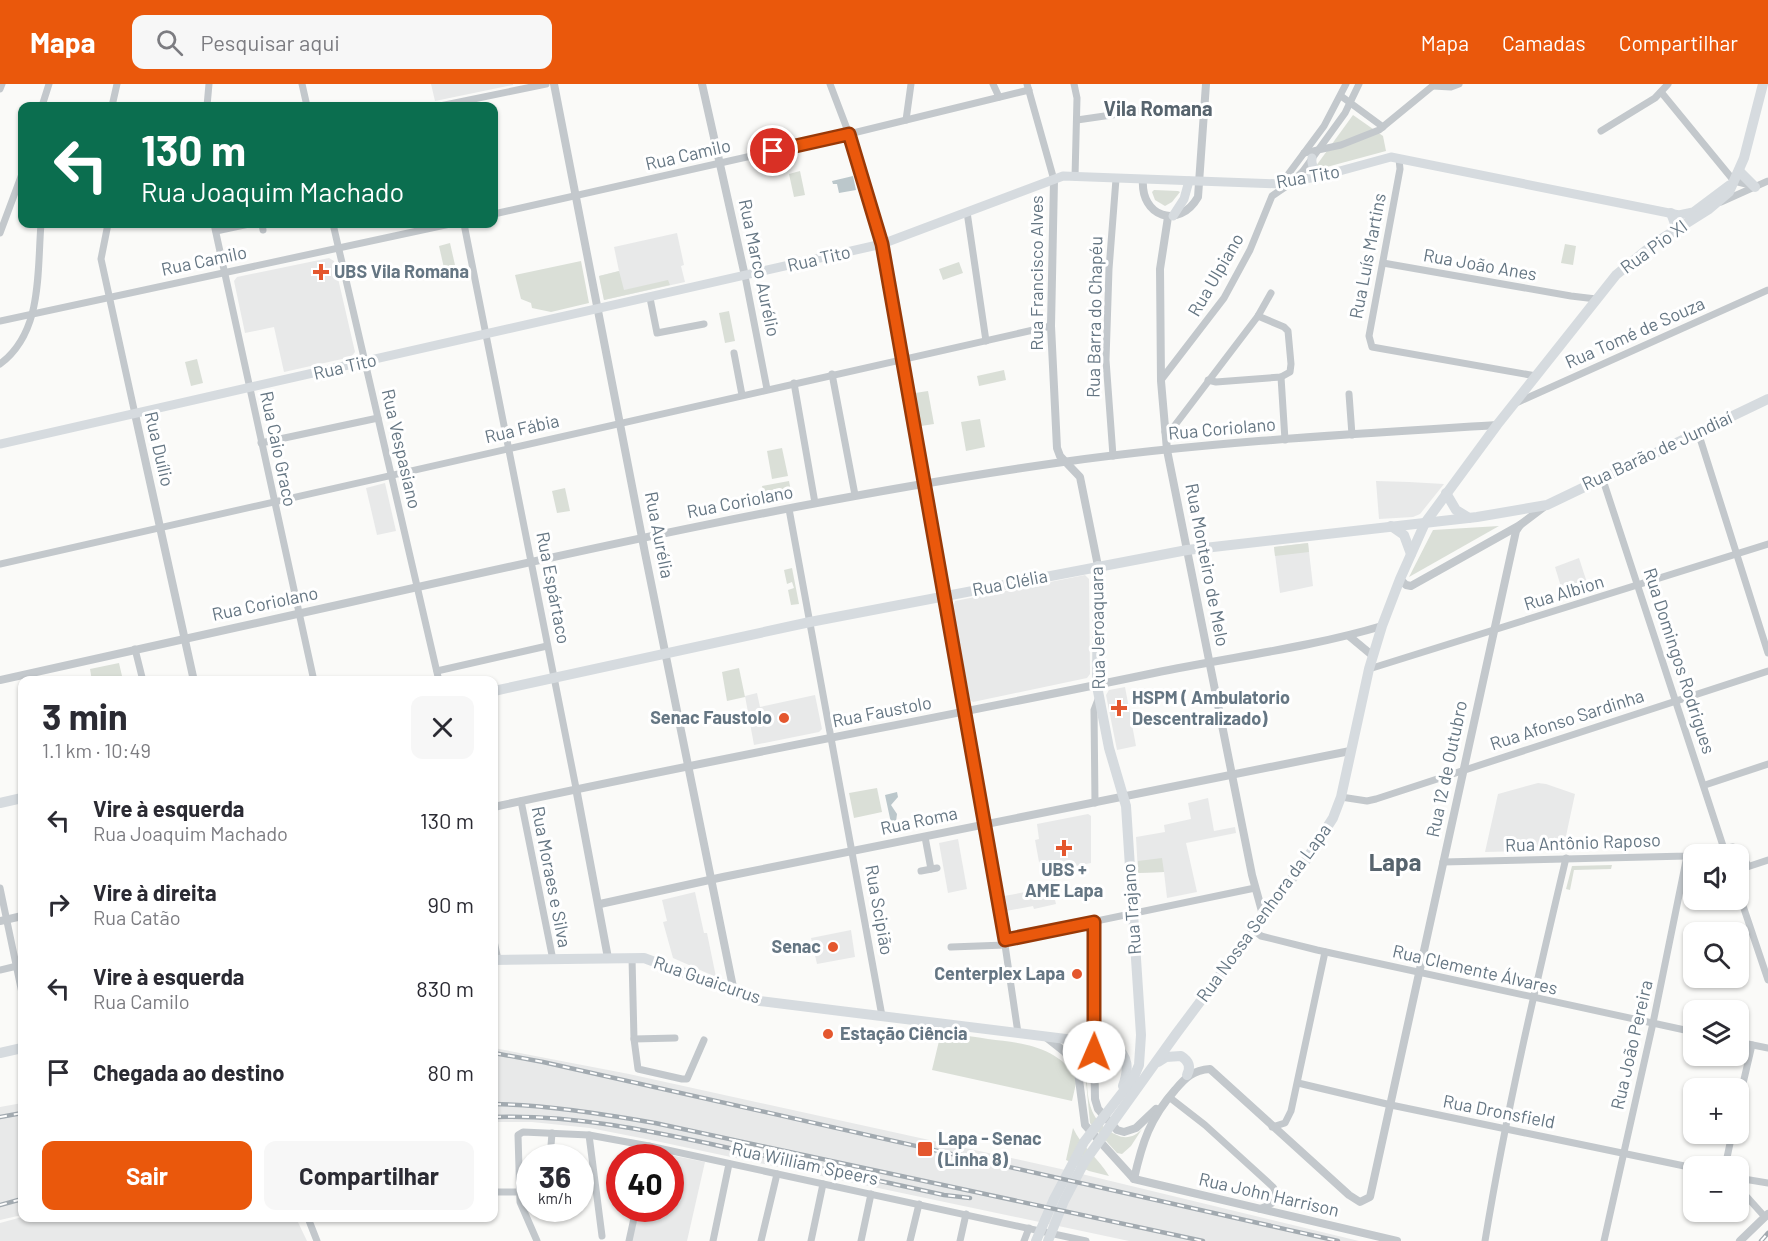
<!DOCTYPE html>
<html lang="pt">
<meta charset="utf-8">
<style>
:root{--surface:#fff;--page:#f7f7f7;--text:#2b2b33;--muted:#7c7c81;--accent:#ea580c}
body{margin:0;font-family:Barlow,sans-serif;background:var(--page);color:var(--text);height:100vh;display:flex;flex-direction:column;font-size:22px;white-space:nowrap}
*{box-sizing:border-box;margin:0}
p{font-size:20px;color:var(--muted)}
.icon{flex:none;width:33px;height:33px;fill:none;stroke:currentColor;stroke-width:2;stroke-linecap:round;stroke-linejoin:round}
.map{position:relative;flex:1;overflow:hidden}
.sheet{position:absolute;left:18px;top:592px;width:480px;height:546px;display:flex;flex-direction:column;background:var(--surface);border-radius:12px;box-shadow:0 2px 4px #0004}
.sheet>*{flex:none}
.banner{position:absolute;left:18px;top:18px;width:480px;height:126px;border-radius:12px;box-shadow:0 2px 4px #0004;background:#0b6e4f;color:#fff;overflow:hidden}
.tools{position:absolute;left:1683px;top:760px;display:grid;gap:12px}
.tools a{display:grid;place-items:center;width:66px;height:66px;border-radius:12px;background:var(--surface);box-shadow:0 2px 4px #0004;font-size:30px}
.speed{position:absolute;left:516px;top:1060px;display:flex;gap:12px;font-size:30px;font-weight:700;text-align:center}
.speed>*{display:grid;place-content:center;width:78px;height:78px;border-radius:50%;background:var(--surface);box-shadow:0 2px 4px #0004;line-height:1}
.speed small{font-size:15px;font-weight:400}
.speed .limit{border:9px solid #d22;background:#fff;color:#111}
.pin{position:absolute;display:grid;place-items:center;width:51px;height:51px;color:#fff;margin:-26px;border:3px solid #fff;border-radius:50%;box-shadow:0 2px 6px #0007}
.me{position:absolute;width:66px;margin:-33px;rotate:1deg;stroke-linejoin:round;filter:drop-shadow(0 0 4px #0008)}
.turn{display:flex;align-items:center;gap:21px;height:126px;padding:0 24px;font-size:27px}
.turn .icon{width:78px;height:78px;stroke-width:2.5}
.turn b{display:block;font-size:42px;line-height:51px}
.round{display:grid;place-items:center;flex:none;width:63px;height:63px;border-radius:12px;background:var(--page)}
.headline{display:flex;align-items:center;justify-content:space-between;height:102px;padding:0 24px}
h1{font-size:36px;font-weight:700;line-height:45px}
.action{display:flex;gap:12px;margin-top:auto;padding:12px 24px}
.action a{flex:1;height:69px;border-radius:12px;background:var(--accent);color:#fff;font-size:24px;font-weight:700;line-height:69px;text-align:center}
.action a+a{background:var(--page);color:var(--text)}
ul{padding:0;list-style:none}
li{display:flex;align-items:center;gap:18px;height:84px;padding:0 24px}
li div{flex:1}
li b{display:block;font-size:22px}
li em{font-style:normal}
header{display:flex;align-items:center;gap:36px;box-sizing:border-box;height:84px;padding:0 30px;background:var(--accent);color:#fff}
header strong{font-size:28px}
nav{display:flex;gap:33px;margin-inline-start:auto;font-size:21px}
.search{width:420px;height:54px;background:var(--page);display:flex;align-items:center;gap:15px;box-sizing:border-box;padding:0 21px;border-radius:12px;color:var(--muted);font-size:22px}
.map>svg:first-child{display:block}
.built{fill:#e8e9e9}
.green{fill:#dadfd7}
.water{fill:#bbc7cb}
.lines{fill:none;stroke-linecap:round;stroke-linejoin:round}
.minor{stroke:#c3c8cc;stroke-width:7}
.tertiary{stroke:#c3c8cc;stroke-width:8}
.secondary{stroke:#d6dbdf;stroke-width:9}
.primary{stroke:#d6dbdf;stroke-width:10}
.rail-casing{stroke:#a2aab0;stroke-width:4.5}
.rail{stroke:#fff;stroke-width:2;stroke-dasharray:7;stroke-linecap:butt}
.route-casing{stroke:#983908;stroke-width:15}
.route{stroke:#ea580c;stroke-width:10}
.poi-dot{fill:#e4572e;stroke:#fff;stroke-width:2}
.labels{text-anchor:middle;stroke-width:6;stroke-linejoin:round;paint-order:stroke}
.street-label{font-size:18px;fill:#657683;stroke:#fff}
.poi-label{font-size:18px;font-weight:bold;fill:#657683;stroke:#fff;text-anchor:start}
.neighbourhood-label{font-size:20px;font-weight:bold;fill:#57646e;stroke:#fff}
.district-label{font-size:24px;font-weight:bold;fill:#57646e;stroke:#fff}
</style>
<header>
<strong>Mapa</strong>
<div class="search"><svg class="icon" aria-label="search" viewBox="0 0 24 24"><circle cx="10" cy="10" r="6"/><path d="M15 15l6 6"/></svg>Pesquisar aqui</div>
<nav><a>Mapa</a><a>Camadas</a><a>Compartilhar</a></nav>
</header>
<div class="map">
<svg width="1768" height="1157" viewBox="0 0 1768 1157">
<rect width="100%" height="100%" fill="#fafaf8"/>
<g class="built">
<polygon points="431,0 513,0 513,1 435,17"/>
<polygon points="677,149 684,181 681,182 685,198 604,216 599,192 619,187 614,163"/>
<polygon points="329,174 334,177 355,268 351,273 284,288 274,243 245,249 234,197 237,193"/>
<polygon points="1376,397 1409,398 1444,400 1420,430 1413,433 1379,435"/>
<polygon points="385,399 396,447 377,451 366,404"/>
<polygon points="1308,459 1313,502 1280,509 1274,463"/>
<polygon points="1579,474 1590,508 1565,516 1555,483"/>
<polygon points="1085,491 1089,495 1090,590 1087,594 973,618 970,616 953,522 955,517"/>
<polygon points="1125,603 1136,662 1117,666 1106,611 1109,606"/>
<polygon points="757,609 760,623 815,611 822,645 819,648 754,661 745,612"/>
<polygon points="1538,699 1546,700 1575,710 1563,766 1485,768 1498,710"/>
<polygon points="1208,714 1214,747 1235,743 1236,749 1186,759 1197,808 1167,814 1164,788 1138,789 1136,753 1165,748 1164,741 1191,735 1188,719"/>
<polygon points="1088,730 1091,732 1091,779 1041,789 1035,756 1039,755 1037,740"/>
<polygon points="958,755 967,805 948,809 939,759"/>
<polygon points="1052,803 1056,820 1034,825 1033,822 1006,827 1004,812"/>
<polygon points="695,808 704,849 707,849 716,893 673,874 663,838 667,837 662,816"/>
<polygon points="851,846 855,873 817,880 811,854"/>
<polygon points="494,964 629,990 1061,1085 1359,1157 1129,1157 651,1056 590,1044 532,1038 494,1038"/>
<polygon points="22,1019 22,1131 0,1136 0,1023"/>
<polygon points="650,1067 705,1078 687,1157 630,1157 637,1125 670,1125 670,1074 649,1074"/>
<polygon points="22,1133 296,1134 307,1157 0,1157 0,1139"/>
</g>
<g class="green">
<polygon points="1353,31 1383,52 1386,67 1323,84 1316,82"/>
<polygon points="800,87 805,111 794,113 789,90"/>
<polygon points="1154,106 1178,107 1180,108 1172,118 1165,122 1155,116 1152,108"/>
<polygon points="450,159 455,181 444,184 439,162"/>
<polygon points="1565,160 1576,162 1573,181 1561,179"/>
<polygon points="581,177 589,219 551,228 532,224 531,219 521,215 515,191"/>
<polygon points="959,178 963,189 943,196 939,185"/>
<polygon points="619,187 624,206 668,196 670,201 604,216 599,192"/>
<polygon points="729,227 735,257 725,259 719,229"/>
<polygon points="197,275 203,299 191,302 185,278"/>
<polygon points="1004,286 1006,296 979,302 977,292"/>
<polygon points="928,307 934,340 921,342 915,309"/>
<polygon points="980,335 985,363 966,367 961,338"/>
<polygon points="782,364 788,392 772,395 767,367"/>
<polygon points="789,397 792,412 765,418 762,402"/>
<polygon points="565,404 570,427 557,429 552,407"/>
<polygon points="1499,442 1409,493 1433,446"/>
<polygon points="1308,459 1309,468 1275,472 1274,463"/>
<polygon points="792,484 799,520 791,521 788,506 794,504 792,498 787,500 784,486"/>
<polygon points="119,579 122,592 92,597 90,585"/>
<polygon points="739,584 745,613 727,617 722,588"/>
<polygon points="877,704 882,728 854,734 849,709"/>
<polygon points="1162,774 1164,788 1138,789 1138,777"/>
<polygon points="1612,781 1611,785 1574,786 1570,806 1566,805 1572,782"/>
<path d="M 946,951 C 960,950 974,953 988,955 C 1022,959 1058,962 1077,995 L 1072,1017 L 932,986 L 939,957 Z"/>
<path d="M 1065,960 L 1087,963 C 1088,997 1080,1035 1117,1051 C 1126,1056 1136,1052 1142,1045 L 1131,1062 L 1122,1070 L 1117,1069 L 1090,1039 L 1085,987 L 1077,972 Z"/>
<path d="M 1073,1044 C 1081,1062 1099,1075 1109,1092 L 1089,1087 L 1066,1076 Z"/>
</g>
<g class="water">
<polygon points="853,92 856,106 839,109 837,100 833,100 832,97"/>
<polygon points="897,708 898,713 891,721 897,730 896,738 891,739 885,711"/>
</g>
<g class="lines">
<g class="minor">
<polyline points="302,0 307,22"/>
<polyline points="830,0 849,50 882,160 1005,861 1018,949"/>
<polyline points="993,0 999,13"/>
<polyline points="1027,0 1054,96"/>
<polyline points="1074,0 1077,14 1075,93"/>
<polyline points="1433,2 1451,3 1459,0"/>
<polyline points="0,5 2,0"/>
<polyline points="1661,8 1734,97 1754,102"/>
<polyline points="1341,12 1383,43"/>
<polyline points="42,22 49,0"/>
<polyline points="112,22 117,0"/>
<polyline points="207,22 209,0"/>
<polyline points="440,22 546,0"/>
<polyline points="906,36 911,0"/>
<polyline points="1077,36 1153,25"/>
<polyline points="1601,47 1655,14 1668,0"/>
<polyline points="1304,69 1341,61 1379,46 1435,0"/>
<polyline points="1399,75 1400,85 1369,252 1372,263 1536,292"/>
<polyline points="1281,100 1324,42 1346,0"/>
<polyline points="1721,118 1768,97"/>
<polyline points="967,128 986,257"/>
<polyline points="494,130 849,50 1029,6"/>
<polyline points="108,140 101,175 135,330"/>
<polyline points="214,140 314,597"/>
<polyline points="262,140 263,146"/>
<polyline points="333,140 439,597"/>
<polyline points="464,140 576,704"/>
<polyline points="216,147 249,140"/>
<polyline points="0,149 22,90"/>
<polyline points="1383,179 1571,212 1596,215"/>
<polyline points="745,192 767,305"/>
<polyline points="650,214 657,249 704,240"/>
<polyline points="0,237 450,140"/>
<polyline points="734,269 742,311"/>
<path d="M 0,280 C 43,248 37,188 41,140"/>
<polyline points="832,290 855,411"/>
<polyline points="1281,293 1285,356"/>
<polyline points="1161,296 1224,214 1250,166 1272,112 1291,99 1303,87 1345,29 1359,0"/>
<polyline points="1208,296 1216,298 1281,293 1290,288 1291,280 1288,247 1284,243 1258,232"/>
<polyline points="794,299 815,419"/>
<polyline points="1349,310 1352,351"/>
<polyline points="1516,319 1768,206"/>
<polyline points="1165,348 1172,345 1258,232 1271,209"/>
<polyline points="1698,348 1768,569"/>
<polyline points="261,359 378,334"/>
<polyline points="1113,372 1106,276 1109,185 1116,95"/>
<polyline points="1602,393 1726,771"/>
<polyline points="789,425 882,932"/>
<polyline points="0,480 1051,242"/>
<polyline points="135,565 143,597"/>
<polyline points="1369,585 1768,460"/>
<polyline points="437,587 547,562"/>
<polyline points="1705,701 1768,680"/>
<polyline points="1341,713 1367,717 1376,715 1768,587"/>
<polyline points="521,717 553,876"/>
<polyline points="1095,719 1094,626 1099,613"/>
<polyline points="925,753 931,785"/>
<polyline points="1443,778 1687,772 1733,763 1740,766 1748,782"/>
<polyline points="1738,786 1768,776"/>
<polyline points="921,787 937,784"/>
<polyline points="0,804 22,909"/>
<polyline points="1738,807 1768,896"/>
<polyline points="1093,838 1094,958"/>
<polyline points="1253,845 1261,852 1317,866 1694,948"/>
<polyline points="1005,856 1255,804"/>
<polyline points="494,857 498,876"/>
<polyline points="951,863 1005,861"/>
<polyline points="632,874 634,955 638,985 682,995 687,995 704,956"/>
<polyline points="0,886 17,882"/>
<polyline points="634,955 675,954"/>
<polyline points="1738,958 1768,964"/>
<polyline points="1298,999 1391,1021 1694,1084"/>
<path d="M 1169,1013 L 1205,1041 L 1273,1103 C 1282,1117 1271,1121 1259,1125"/>
<polyline points="1738,1021 1752,961"/>
<polyline points="1272,1043 1285,1039 1291,1027 1325,868"/>
<polyline points="589,1051 602,1152"/>
<polyline points="550,1074 552,1049"/>
<polyline points="647,1074 649,1062"/>
<polyline points="1725,1083 1732,1050"/>
<polyline points="1738,1094 1768,1099"/>
<polyline points="1738,1103 1765,1133"/>
<polyline points="494,1108 518,1108"/>
<polyline points="308,1134 317,1157"/>
<polyline points="537,1157 520,1118 518,1051 523,1048 589,1051 649,1062 1086,1157"/>
<polyline points="629,1157 636,1125"/>
<polyline points="713,1157 729,1080"/>
<polyline points="761,1157 777,1090"/>
<polyline points="811,1157 823,1100"/>
<polyline points="861,1157 871,1110"/>
<polyline points="910,1157 919,1120"/>
<polyline points="960,1157 966,1130"/>
<polyline points="1024,1157 1029,1144"/>
<path d="M 1485,1157 C 1506,1028 1536,901 1566,774"/>
<polyline points="1604,1157 1653,939 1687,772"/>
</g>
<g class="tertiary">
<polyline points="554,0 645,469 734,908"/>
<polyline points="702,0 745,192"/>
<path d="M 1143,95 C 1140,133 1179,146 1198,113 L 1206,0"/>
<polyline points="1054,96 1051,242 1057,364 1060,372 1080,393 1098,482"/>
<polyline points="1168,133 1160,185 1161,297 1167,366 1252,791 1263,831"/>
<polyline points="135,330 194,597"/>
<polyline points="1400,495 1406,501 1411,502 1520,441 1545,422"/>
<polyline points="1349,552 1373,572"/>
<path d="M 0,596 C 117,569 234,545 351,518 C 587,465 823,412 1063,378 C 1207,358 1353,350 1497,341"/>
<polyline points="576,704 608,874"/>
<path d="M 494,723 C 713,675 934,635 1154,589 C 1230,573 1308,564 1382,542"/>
<polyline points="600,820 723,793 1350,667"/>
<polyline points="0,837 22,832"/>
<polyline points="1046,953 1065,968 1078,988 1085,1041 1134,1095 1397,1157"/>
<polyline points="1094,958 1095,1015 1098,1025 1117,1046 1124,1048 1136,1044 1156,1025"/>
<path d="M 1134,1095 C 1142,1059 1150,1034 1175,1006 C 1185,994 1193,986 1210,985 L 1349,1111 L 1360,1118 L 1370,1113 L 1516,447 L 1520,441"/>
<polyline points="1740,1157 1768,1130"/>
</g>
<g class="secondary">
<path d="M 1312,74 C 1311,84 1316,87 1325,91"/>
<polyline points="1173,132 1184,115 1189,97"/>
<polyline points="0,360 882,160 1063,92 1281,100 1325,91 1391,73 1679,131 1693,128 1729,101"/>
</g>
<g class="primary">
<polyline points="1739,87 1755,103"/>
<polyline points="1671,129 1677,145"/>
<polyline points="1446,409 1456,426 1469,434"/>
<polyline points="1391,442 1404,451 1411,470"/>
<polyline points="494,607 810,538 1187,466 1477,433 1547,421 1768,315"/>
<polyline points="0,719 22,714"/>
<path d="M 494,876 L 644,874 L 760,917 L 1114,961 C 1129,973 1129,985 1123,1002"/>
<polyline points="0,969 22,964"/>
<path d="M 1158,978 L 1166,973 L 1181,972 C 1189,977 1191,983 1187,991"/>
<polyline points="1036,1157 1054,1115 1084,1058 1133,995 1139,981 1141,951 1126,722 1109,664 1097,602 1098,482"/>
<polyline points="1048,1157 1064,1117 1085,1077 1176,950 1306,776 1333,734 1341,713 1369,585 1382,542 1400,495 1425,439 1497,341 1616,191 1655,159 1709,125 1729,108 1744,74 1763,0"/>
</g>
<defs>
<g id="rail">
<polyline points="494,969 543,978 1338,1157"/>
<path d="M 494,1020 C 548,1021 601,1030 655,1039 L 1203,1157"/>
<polyline points="0,1033 22,1029"/>
<path d="M 494,1033 C 575,1030 655,1048 734,1065 C 804,1081 874,1096 944,1111 L 970,1114"/>
<polyline points="0,1121 22,1115"/>
<polyline points="1761,1157 1768,1149"/>
</g>
</defs>
<use href="#rail" class="rail-casing"/>
<use href="#rail" class="rail"/>
</g>
<g class="lines">
<defs>
<polyline id="route" points="773,67 849,50 882,160 1005,856 1094,838 1094,968"/>
</defs>
<use href="#route" class="route-casing"/>
<use href="#route" class="route"/>
</g>
<g class="poi-dot">
<path d="M318 179h6v6h6v6h-6v6h-6v-6h-6v-6h6z"/>
<path d="M1116 615h6v6h6v6h-6v6h-6v-6h-6v-6h6z"/>
<circle cx="784" cy="634" r="6"/>
<path d="M1061 755h6v6h6v6h-6v6h-6v-6h-6v-6h6z"/>
<circle cx="833" cy="863" r="6"/>
<circle cx="1077" cy="890" r="6"/>
<circle cx="828" cy="950" r="6"/>
<rect x="917" y="1057" width="16" height="16" rx="3"/>
</g>
<g class="labels">
<g class="street-label">
<text transform="translate(688 71) rotate(-13)" y="6">Rua Camilo</text>
<text transform="translate(1308 93) rotate(-10)" y="6">Rua Tito</text>
<text transform="translate(1654 163) rotate(-36)" y="6">Rua Pio XI</text>
<text transform="translate(1368 172) rotate(-79)" y="6">Rua Luís Martins</text>
<text transform="translate(819 175) rotate(-13)" y="6">Rua Tito</text>
<text transform="translate(204 177) rotate(-12)" y="6">Rua Camilo</text>
<text transform="translate(1480 181) rotate(10)" y="6">Rua João Anes</text>
<text transform="translate(759 184) rotate(78)" y="6">Rua Marco Aurélio</text>
<text transform="translate(1037 189) rotate(-90)" y="6">Rua Francisco Alves</text>
<text transform="translate(1216 191) rotate(-60)" y="6">Rua Ulpiano</text>
<text transform="translate(1095 233) rotate(-89)" y="6">Rua Barra do Chapéu</text>
<text transform="translate(1635 249) rotate(-24)" y="6">Rua Tomé de Souza</text>
<text transform="translate(345 283) rotate(-13)" y="6">Rua Tito</text>
<text transform="translate(522 345) rotate(-13)" y="6">Rua Fábia</text>
<text transform="translate(1222 345) rotate(-5)" y="6">Rua Coriolano</text>
<text transform="translate(159 365) rotate(77)" y="6">Rua Duílio</text>
<text transform="translate(278 365) rotate(78)" y="6">Rua Caio Graco</text>
<text transform="translate(401 365) rotate(77)" y="6">Rua Vespasiano</text>
<text transform="translate(1657 367) rotate(-25)" y="6">Rua Barão de Jundiaí</text>
<text transform="translate(740 418) rotate(-11)" y="6">Rua Coriolano</text>
<text transform="translate(659 451) rotate(79)" y="6">Rua Aurélia</text>
<text transform="translate(1207 481) rotate(79)" y="6">Rua Monteiro de Melo</text>
<text transform="translate(1010 499) rotate(-11)" y="6">Rua Clélia</text>
<text transform="translate(553 504) rotate(79)" y="6">Rua Espártaco</text>
<text transform="translate(1564 509) rotate(-17)" y="6">Rua Albion</text>
<text transform="translate(265 520) rotate(-12)" y="6">Rua Coriolano</text>
<text transform="translate(1098 544) rotate(-91)" y="6">Rua Jeroaquara</text>
<text transform="translate(1679 577) rotate(72)" y="6">Rua Domingos Rodrigues</text>
<text transform="translate(882 628) rotate(-11)" y="6">Rua Faustolo</text>
<text transform="translate(1567 636) rotate(-18)" y="6">Rua Afonso Sardinha</text>
<text transform="translate(1447 685) rotate(-78)" y="6">Rua 12 de Outubro</text>
<text transform="translate(919 737) rotate(-12)" y="6">Rua Roma</text>
<text transform="translate(1583 759) rotate(-2)" y="6">Rua Antônio Raposo</text>
<text transform="translate(551 793) rotate(79)" y="6">Rua Moraes e Silva</text>
<text transform="translate(1132 825) rotate(-94)" y="6">Rua Trajano</text>
<text transform="translate(879 826) rotate(80)" y="6">Rua Scipião</text>
<text transform="translate(1264 829) rotate(-54)" y="6">Rua Nossa Senhora da Lapa</text>
<text transform="translate(1475 886) rotate(13)" y="6">Rua Clemente Álvares</text>
<text transform="translate(707 896) rotate(19)" y="6">Rua Guaicurus</text>
<text transform="translate(1632 961) rotate(-77)" y="6">Rua João Pereira</text>
<text transform="translate(1499 1028) rotate(11)" y="6">Rua Dronsfield</text>
<text transform="translate(805 1080) rotate(12)" y="6">Rua William Speers</text>
<text transform="translate(1269 1111) rotate(13)" y="6">Rua John Harrison</text>
</g>
<g class="poi-label">
<text x="334" y="194">UBS Vila Romana</text>
<text x="1132" y="620">HSPM ( Ambulatorio<tspan x="1132" dy="21">Descentralizado)</tspan></text>
<text x="772" y="640" text-anchor="end">Senac Faustolo</text>
<text x="1064" y="792" text-anchor="middle">UBS +<tspan x="1064" dy="21">AME Lapa</tspan></text>
<text x="821" y="869" text-anchor="end">Senac</text>
<text x="1065" y="896" text-anchor="end">Centerplex Lapa</text>
<text x="840" y="956">Estação Ciência</text>
<text x="938" y="1061">Lapa - Senac<tspan x="938" dy="21">(Linha 8)</tspan></text>
</g>
<g class="neighbourhood-label">
<text x="1158" y="32">Vila Romana</text>
</g>
<g class="district-label">
<text x="1395" y="787">Lapa</text>
</g>
</g>
</svg>
<div class="tools">
<a><svg class="icon" aria-label="sound" viewBox="0 0 24 24"><path d="M4 9h4l5-4v14l-5-4H4zM17 9q2 3 0 6"/></svg></a>
<a><svg class="icon" aria-label="search" viewBox="0 0 24 24"><circle cx="10" cy="10" r="6"/><path d="M15 15l6 6"/></svg></a>
<a><svg class="icon" aria-label="layers" viewBox="0 0 24 24"><path d="M12 4l9 5-9 5-9-5zM3 14l9 5 9-5"/></svg></a>
<a>+</a>
<a>−</a>
</div>
<div class="speed"><div>36<small>km/h</small></div><div class="limit">40</div></div>
<div class="pin" style="left:773px;top:67px;background:#d93025"><svg class="icon" aria-label="arrive" viewBox="0 0 24 24"><path d="M6 21V4h12l-3 4 3 4H6"/></svg></div>
<svg class="me" style="left:1094px;top:968px" viewBox="-20 -20 40 40"><circle r="19" fill="#fff"/><path d="M0-13L10 11 0 6-10 11z" fill="#ea580c"/></svg>
<div class="banner">
<div class="turn"><svg class="icon" aria-label="left" viewBox="0 0 24 24"><path d="M17 20v-9H6M10 6l-5 5 5 5"/></svg><div><b>130 m</b>Rua Joaquim Machado</div></div>
</div>
<section class="sheet">
<div class="headline"><div><h1>3 min</h1><p>1.1 km · 10:49</p></div><a class="round"><svg class="icon" aria-label="close" viewBox="0 0 24 24"><path d="M6 6l12 12M18 6L6 18"/></svg></a></div>
<ul>
<li><svg class="icon" aria-label="left" viewBox="0 0 24 24"><path d="M17 20v-9H6M10 6l-5 5 5 5"/></svg><div><b>Vire à esquerda</b><p>Rua Joaquim Machado</p></div><em>130 m</em></li>
<li><svg class="icon" aria-label="right" viewBox="0 0 24 24"><path d="M7 20v-9h11M14 6l5 5-5 5"/></svg><div><b>Vire à direita</b><p>Rua Catão</p></div><em>90 m</em></li>
<li><svg class="icon" aria-label="left" viewBox="0 0 24 24"><path d="M17 20v-9H6M10 6l-5 5 5 5"/></svg><div><b>Vire à esquerda</b><p>Rua Camilo</p></div><em>830 m</em></li>
<li><svg class="icon" aria-label="arrive" viewBox="0 0 24 24"><path d="M6 21V4h12l-3 4 3 4H6"/></svg><div><b>Chegada ao destino</b></div><em>80 m</em></li>
</ul>
<div class="action"><a>Sair</a><a>Compartilhar</a></div>
</section>
</div>
